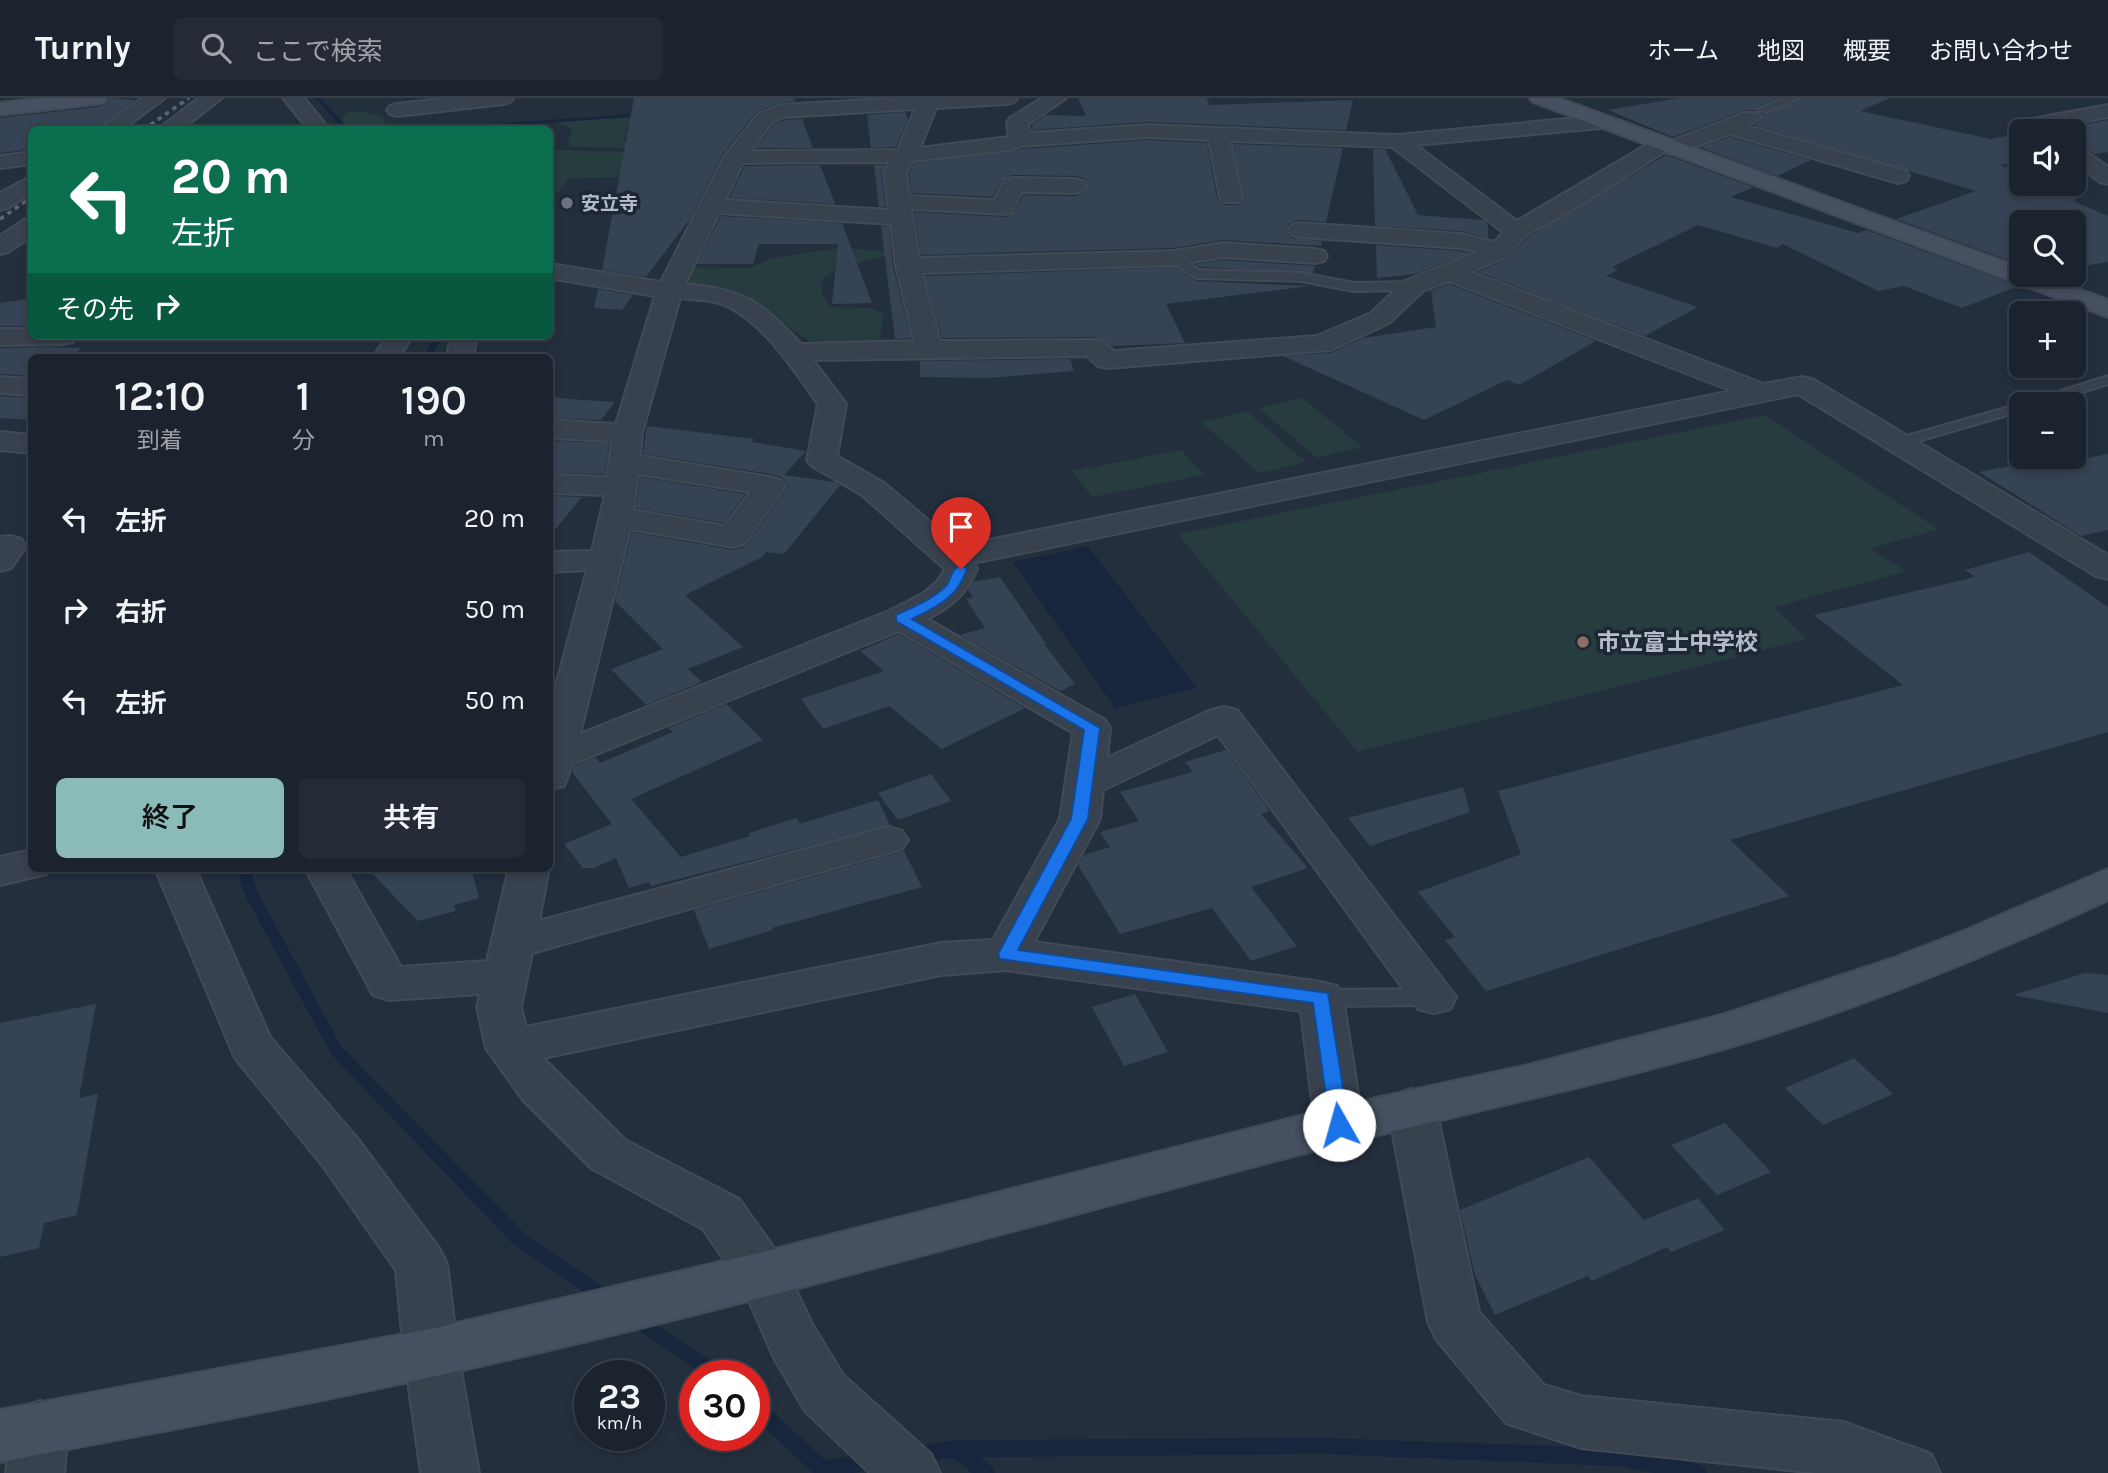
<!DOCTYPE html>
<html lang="ja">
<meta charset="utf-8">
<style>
:root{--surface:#1b232e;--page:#242b36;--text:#f1f3f6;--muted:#a0a4aa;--line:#39404a;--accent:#8bbbb9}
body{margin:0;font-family:Karla,"Noto Sans JP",sans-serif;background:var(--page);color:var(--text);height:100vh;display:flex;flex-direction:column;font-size:26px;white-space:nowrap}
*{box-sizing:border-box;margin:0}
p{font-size:23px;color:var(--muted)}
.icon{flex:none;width:38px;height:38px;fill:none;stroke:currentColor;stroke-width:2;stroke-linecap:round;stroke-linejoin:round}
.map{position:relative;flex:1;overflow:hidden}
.sheet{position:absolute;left:28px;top:256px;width:525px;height:518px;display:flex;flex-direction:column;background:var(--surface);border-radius:10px;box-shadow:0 4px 10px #0003,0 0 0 2px var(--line)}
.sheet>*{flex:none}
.hud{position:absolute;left:28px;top:28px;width:525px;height:214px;border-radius:10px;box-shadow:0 4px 10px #0003,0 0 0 2px var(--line);background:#0b6e4f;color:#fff;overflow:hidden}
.tools{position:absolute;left:2009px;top:21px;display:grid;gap:14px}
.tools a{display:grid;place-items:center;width:77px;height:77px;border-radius:10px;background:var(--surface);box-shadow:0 4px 10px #0003,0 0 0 2px var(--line);font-size:35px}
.speed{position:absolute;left:574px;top:1262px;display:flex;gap:14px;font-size:35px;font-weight:700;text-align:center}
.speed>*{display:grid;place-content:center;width:91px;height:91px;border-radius:50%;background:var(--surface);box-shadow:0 4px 10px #0003,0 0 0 2px var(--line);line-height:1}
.speed small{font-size:18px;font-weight:400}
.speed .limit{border:10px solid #d22;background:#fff;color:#111}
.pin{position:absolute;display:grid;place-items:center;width:60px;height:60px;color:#fff;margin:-72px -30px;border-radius:50% 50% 50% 0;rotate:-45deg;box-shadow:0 0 7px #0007}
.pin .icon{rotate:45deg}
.me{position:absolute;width:77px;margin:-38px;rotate:353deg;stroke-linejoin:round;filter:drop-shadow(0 0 5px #0008)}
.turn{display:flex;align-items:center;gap:24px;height:147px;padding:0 28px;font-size:32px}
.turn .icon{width:91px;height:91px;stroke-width:2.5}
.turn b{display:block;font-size:49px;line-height:60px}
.then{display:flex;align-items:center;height:66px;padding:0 28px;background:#0003;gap:14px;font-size:26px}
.eta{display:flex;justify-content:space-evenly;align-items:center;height:119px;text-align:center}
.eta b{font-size:42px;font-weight:600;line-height:49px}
.button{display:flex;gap:14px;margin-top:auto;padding:14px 28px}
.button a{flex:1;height:80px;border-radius:10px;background:var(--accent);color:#111;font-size:28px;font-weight:600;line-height:80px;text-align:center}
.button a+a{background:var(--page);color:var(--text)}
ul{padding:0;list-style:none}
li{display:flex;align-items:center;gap:21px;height:91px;padding:0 28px}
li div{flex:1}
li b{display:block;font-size:26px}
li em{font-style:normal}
header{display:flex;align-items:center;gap:42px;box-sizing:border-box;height:98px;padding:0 35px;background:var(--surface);border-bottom:2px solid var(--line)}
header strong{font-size:33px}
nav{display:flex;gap:38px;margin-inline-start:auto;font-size:24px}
.search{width:490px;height:63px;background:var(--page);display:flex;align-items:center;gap:18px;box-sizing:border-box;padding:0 24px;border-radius:10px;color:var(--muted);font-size:26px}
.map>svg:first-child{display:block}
.green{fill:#263c3f}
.water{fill:#17263c}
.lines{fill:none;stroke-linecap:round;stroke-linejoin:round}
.stream{fill:#17263c;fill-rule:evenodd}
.building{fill:#364354}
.lane-casing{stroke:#414a57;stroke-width:4}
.street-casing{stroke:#414a57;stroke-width:4}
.secondary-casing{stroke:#414a57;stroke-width:4}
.lane{fill:#38414e;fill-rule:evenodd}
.street{fill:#38414e;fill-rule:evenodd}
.secondary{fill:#465061;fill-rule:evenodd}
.rail{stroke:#5a6575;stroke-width:3.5;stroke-dasharray:4.5 4.5;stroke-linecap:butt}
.route{fill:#1a73e8;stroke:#114b97;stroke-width:2}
.worship-dot{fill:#6b7280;stroke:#1d2633;stroke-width:2.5}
.education-dot{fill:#8d6e63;stroke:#1d2633;stroke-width:2.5}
.labels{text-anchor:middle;stroke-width:7;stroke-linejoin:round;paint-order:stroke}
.far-poi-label{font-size:19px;font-weight:bold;fill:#b4bcc9;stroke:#1d2633;text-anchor:start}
.poi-label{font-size:23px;font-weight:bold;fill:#b4bcc9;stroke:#1d2633;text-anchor:start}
</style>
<header>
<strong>Turnly</strong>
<div class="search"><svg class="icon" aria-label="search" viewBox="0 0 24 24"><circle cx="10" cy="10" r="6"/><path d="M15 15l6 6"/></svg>ここで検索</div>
<nav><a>ホーム</a><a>地図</a><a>概要</a><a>お問い合わせ</a></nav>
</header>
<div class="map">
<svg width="2108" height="1375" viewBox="0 0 2108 1375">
<rect width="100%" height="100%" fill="#242f3e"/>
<g class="green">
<polygon points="363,13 383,20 389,31 349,31 343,27 342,19 350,14"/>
<path d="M 647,18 L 645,24 L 626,29 L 628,35 L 623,43 L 635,47 L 633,50 L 571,49 L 568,45 L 572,32 L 567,28 L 558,26 L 558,24 C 588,20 618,20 647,18 Z"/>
<polygon points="550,52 639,54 629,79 569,80 560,93 550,94"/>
<path d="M 839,150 L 892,153 C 866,171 845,156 821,184 L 823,198 L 831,209 L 870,210 L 884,216 L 879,244 C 861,245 836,251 819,246 C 799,241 785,224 769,213 C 741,195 714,187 682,184 L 691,169 L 749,170 L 773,160 Z"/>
<polygon points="1302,300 1363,349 1317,360 1258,310"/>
<polygon points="1247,313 1306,364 1259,375 1201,324"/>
<polygon points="1765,317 1938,431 1870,451 1907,473 1774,509 1806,541 1358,654 1178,436"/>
<polygon points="1181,352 1204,377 1092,399 1072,373"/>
</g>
<polygon class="water" points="1088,448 1197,590 1115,610 1013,464"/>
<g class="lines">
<g class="stream">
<polygon points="315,0 321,0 350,32 343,32"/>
<polygon points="647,15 647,17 645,18 449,32 410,32"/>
<polygon points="433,238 441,238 432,259 424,259"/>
<polygon points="238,770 250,770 257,793 341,948 525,1136 613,1196 615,1201 613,1206 607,1208 601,1206 513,1146 331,956 243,793"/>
<polygon points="633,1212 726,1272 728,1278 705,1278 627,1224 625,1219 627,1214"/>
<polygon points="754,1300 760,1302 825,1362 877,1354 883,1357 886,1363 883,1369 854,1375 813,1375 754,1320"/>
<polygon points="1322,1340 1616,1350 1698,1366 1704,1369 1707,1375 1654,1375 1616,1368 1322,1356 980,1359 992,1369 995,1375 972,1375 953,1360 915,1366 909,1363 906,1357 909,1351 915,1348 956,1342"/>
</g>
</g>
<g class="building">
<polygon points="110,0 135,2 96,32 32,32 32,51 0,55 0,20 97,9 106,6"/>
<polygon points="634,0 794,0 796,3 779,5 755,15 722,57 690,121 646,179 602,172"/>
<polygon points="1078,0 1206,0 1210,7 1353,2 1346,32 1148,24 1031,32 1033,26 1046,17 1086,18"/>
<polygon points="1680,0 1778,0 1756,12 1743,13 1673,39 1608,12"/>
<polygon points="1800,0 1890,0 1860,13 1991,41 2021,35 2021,64 2000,67 2021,75 2021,86 2046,86 2077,98 2075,104 2108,118 2108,164 2089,167 2081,164 2074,166 2074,124 2021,124 2021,167 1896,121 1976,93 1754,27 1762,21 1762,16 1768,16"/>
<polygon points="906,14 908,22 896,49 871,50 867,17"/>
<polygon points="802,21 813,50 756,50 773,27 785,22"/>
<polygon points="2108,22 2108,54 2094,56 2083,49 2074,48 2074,33 2053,32"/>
<polygon points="1730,39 1811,62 1777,78 1700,49"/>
<polygon points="1148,42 1207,45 1217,100 1223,107 1239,107 1244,100 1233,46 1343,50 1326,124 1299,122 1290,125 1285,132 1291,140 1322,143 1321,148 1224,142 1174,150 921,157 914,114 1005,119 1014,115 1023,97 1076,98 1085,94 1088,87 1084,80 1076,78 1012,77 1002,81 993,99 911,95 909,75 914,65 1022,51"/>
<polygon points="1373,51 1385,51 1418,117 1483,122 1488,126 1488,140 1461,133 1375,128"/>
<polygon points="1666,57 1753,89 1731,99 1858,135 1867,132 2018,188 1962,210 1904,188 1878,193 1783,146 1777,150 1698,127 1612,169 1618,172 1606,178 1698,209 1645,238 1478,174 1510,160 1526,140"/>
<polygon points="820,67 835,106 729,100 745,68"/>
<polygon points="874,67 886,67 881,75 886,109 879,109"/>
<polygon points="721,118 842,125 872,205 832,206 838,146 759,146 753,166 697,166"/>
<polygon points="881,128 889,128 893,169 911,240 895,241"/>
<polygon points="1376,147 1461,153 1469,155 1416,176 1377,180"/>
<polygon points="1224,162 1315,168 1313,175 1200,169 1195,166"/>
<polygon points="1175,169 1196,183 1311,188 1166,206 1185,245 1111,248 1093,239 942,240 925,178"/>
<polygon points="1449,186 1596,243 1519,287 1507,282 1424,322 1283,258 1331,255 1363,240 1436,229 1431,193"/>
<polygon points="598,191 633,197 622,212 594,210"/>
<polygon points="32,200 32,228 0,228 0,205"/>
<polygon points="53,249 82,250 71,259 32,259 32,278 0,276 0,250"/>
<polygon points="1070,261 1074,273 989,280 920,279 920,263"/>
<polygon points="0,298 32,300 32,322 0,320"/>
<polygon points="550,299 568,301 615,304 601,322 550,320"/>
<polygon points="647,328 754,341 752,344 806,353 784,377 834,384 840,387 784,456 766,454 762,459 685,497 743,549 688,571 702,584 646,607 611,571 663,551 615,503 632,434 733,452 745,449 788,388 782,379 771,376 643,356"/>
<polygon points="550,343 609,345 605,376 550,375"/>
<polygon points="2108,356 2108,432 2081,438 1979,374 2055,359 2088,360"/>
<polygon points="640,379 745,396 724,425 636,410"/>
<polygon points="550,398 582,399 550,438 550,397"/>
<polygon points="2029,454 2108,509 2108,634 1730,742 1789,798 1486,893 1445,842 1455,839 1418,794 1521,756 1498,693 1903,587 1814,517 1975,479 1965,472"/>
<polygon points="1000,479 1046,546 1044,546 1075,586 1060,593 960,537 985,530 966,501 973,499 968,492 973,484"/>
<polygon points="899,536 1025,610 942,651 889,608 823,631 801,601 884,573 860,553"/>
<polygon points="726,606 763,642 631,701 681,759 750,738 749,735 796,720 800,726 878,702 890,727 651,788 649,784 629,790 616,760 594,770 583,770 564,746 612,726 572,674 574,668 595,659 600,665 673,634 668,630"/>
<polygon points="1226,652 1270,713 1261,716 1308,770 1251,789 1297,848 1251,863 1212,810 1120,836 1078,767 1084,757 1110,749 1100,734 1139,723 1120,694 1193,674 1185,664"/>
<polygon points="931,676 951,703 898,722 878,695"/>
<polygon points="1463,689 1470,714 1370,748 1348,720"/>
<polygon points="904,753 922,789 772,830 773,832 709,851 694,812"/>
<polygon points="367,770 471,770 479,800 454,807 456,813 418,823"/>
<polygon points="2085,875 2108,877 2108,915 2013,897"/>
<polygon points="1135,896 1168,954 1124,968 1092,909"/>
<polygon points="96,906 79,1000 98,996 77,1117 44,1125 39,1150 0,1159 0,925"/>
<polygon points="1854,960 1893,996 1823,1027 1785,990"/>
<polygon points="1725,1025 1771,1074 1717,1097 1671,1047"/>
<polygon points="1589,1059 1644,1122 1698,1100 1725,1132 1671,1154 1667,1149 1592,1183 1588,1178 1495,1217 1475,1177 1460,1112"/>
</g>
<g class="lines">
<defs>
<g id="lane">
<polygon points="1784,0 1798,0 1767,14 1758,12"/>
<polygon points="1174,156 1199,172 1301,175 1354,185 1414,184 1420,188 1414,192 1354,193 1301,183 1196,180 1170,163 1168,160"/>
<polygon points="2108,278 2108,286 2044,306 2021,306 2021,313 1901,348 1894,344 1896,341 2023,305"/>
<polygon points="1434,891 1442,893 1445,899 1442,905 1434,907 1321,908 1313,906 1310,900 1313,894 1321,892"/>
</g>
<g id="street">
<polygon points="142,0 165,0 122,32 98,32"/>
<polygon points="199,0 222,0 181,32 157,32"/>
<polygon points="283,0 304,0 330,32 309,32"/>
<polygon points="450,0 513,0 510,4 503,6 397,18 390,16 387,12 390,8 397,6"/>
<path d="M 903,0 L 1017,0 L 1014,4 L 1007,6 L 936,10 L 920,50 L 1009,39 L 1007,24 L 1010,20 L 1042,0 L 1066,0 L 1028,26 L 1029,35 L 1148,27 L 1397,37 L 1600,18 L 1607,20 L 1610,24 L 1607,28 L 1600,30 L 1416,47 L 1517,123 L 1655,42 L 1662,40 L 1671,43 L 1744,15 L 1758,15 L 1761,19 L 1748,28 L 1906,73 L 1909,78 L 1906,83 L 1898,85 L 1730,36 L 1679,54 L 1672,56 L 1664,54 L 1577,109 L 1524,138 L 1509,158 L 1471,174 L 1764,286 L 1802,279 L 1812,281 L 2108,457 L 2108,481 L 2096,478 L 1798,296 L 973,465 L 977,471 C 967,495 951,509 927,521 L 1105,622 L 1110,630 L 1107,660 L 1211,612 L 1224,609 L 1237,612 L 1456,899 L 1450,911 L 1434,915 L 1418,911 L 1218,637 L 1103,692 L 1100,721 L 1034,844 L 1321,884 L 1337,888 L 1343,900 L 1363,1027 L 1356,1040 L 1339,1046 L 1322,1040 L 1315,1027 L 1301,913 L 1006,872 L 941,877 L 543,960 L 625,1042 L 739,1101 L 781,1160 L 812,1226 L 843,1277 L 931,1356 L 940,1375 L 870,1375 L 805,1313 L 774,1260 L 743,1189 L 703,1131 L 591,1070 L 523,1002 L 486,950 L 477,909 L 480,896 L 389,902 L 373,897 L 305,770 L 345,770 L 401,869 L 487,863 L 509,770 L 549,770 L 539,823 L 888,729 L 902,733 L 908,742 L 902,751 L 532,855 L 521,909 L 526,929 L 941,845 L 993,842 L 1060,721 L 1073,635 L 899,533 L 572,666 L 564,688 L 550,691 L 550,610 L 587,472 L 550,474 L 550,454 L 592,453 L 605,397 L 550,395 L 550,377 L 607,379 L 612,343 L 550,340 L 550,322 L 616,326 L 655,198 L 550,180 L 550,166 L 661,184 L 724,59 L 757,17 L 780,7 ZM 915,11 L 898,52 L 751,53 L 771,25 L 784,19 ZM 1148,39 L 1209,42 L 1220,99 L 1223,104 L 1239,104 L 1242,99 L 1230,43 L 1392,49 L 1503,134 L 1495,144 L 1461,136 L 1300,125 L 1292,127 L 1288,132 L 1292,137 L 1300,139 L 1461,150 L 1477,154 L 1405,183 L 1371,215 L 1317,238 L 1114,253 L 1102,244 L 1093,242 L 940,243 L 922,175 L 1174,167 L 1224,159 L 1315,165 L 1324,163 L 1327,158 L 1324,153 L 1315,151 L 1224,145 L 1174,153 L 919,160 L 911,111 L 1004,116 L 1012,114 L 1021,94 L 1075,95 L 1083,93 L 1086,88 L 1083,83 L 1075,81 L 1012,80 L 1004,82 L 995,102 L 909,98 L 906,75 L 912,63 L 1008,52 L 1022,48 ZM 890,64 L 884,75 L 889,112 L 725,102 L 743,65 ZM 719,115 L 891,126 L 896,168 L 914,243 L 801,246 C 763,204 742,191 685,186 ZM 1449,183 L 1732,293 L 959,448 L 884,385 L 837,358 L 846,306 L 813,262 L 1087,258 L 1098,268 L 1108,270 L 1331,252 L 1389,225 L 1423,193 ZM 680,200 C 696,202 714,201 729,209 C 768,230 793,271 818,306 L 807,362 L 812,368 L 862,397 L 945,471 C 934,494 911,502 889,513 L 580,636 L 630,431 L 733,449 L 744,446 L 785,388 L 781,382 L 770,379 L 640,358 L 642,335 ZM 638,376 L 750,394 L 725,428 L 633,412 Z"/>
<polygon points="2108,7 2108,19 2049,30 2051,33 2028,33 2022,27 2025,23 2032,21"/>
<polygon points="2074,50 2082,51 2108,69 2108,86 2100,84 2074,65"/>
<polygon points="32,54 32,66 0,70 0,58"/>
<polygon points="32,78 32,94 8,110 0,112 0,95"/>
<polygon points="32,120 32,138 8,154 0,156 0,138 24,122"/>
<polygon points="0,231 32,231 32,238 77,238 73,244 64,246 0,247"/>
<polygon points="387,238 413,238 399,259 373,259"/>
<polygon points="451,238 477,238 473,259 447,259"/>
<polygon points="0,279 32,281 32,297 0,295"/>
<polygon points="0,334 32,337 32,355 0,352"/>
<polygon points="10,438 21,441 26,448 11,470 0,473 0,439"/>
<polygon points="32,752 32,770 50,770 46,776 0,787 0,759"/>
<polygon points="155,770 195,770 270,939 357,1040 439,1150 447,1166 458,1255 479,1375 421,1375 404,1255 396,1172 323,1068 235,960"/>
<polygon points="1412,991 1429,997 1436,1010 1479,1214 1544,1287 1581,1298 1843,1324 1931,1356 1940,1375 1817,1375 1581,1350 1506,1325 1436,1241 1428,1224 1388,1010 1395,997"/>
<polygon points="40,1303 60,1310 68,1329 64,1375 6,1375 12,1329 20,1310"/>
</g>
<g id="secondary">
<polygon points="44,0 107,0 104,4 97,6 0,17 0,5"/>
<polygon points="1530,0 1558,0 2021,170 2021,177 2039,177 2108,202 2108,219 1533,4"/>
<path d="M 2108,771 L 2108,802 C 1985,859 1860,911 1730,949 C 1582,992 1431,1022 1282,1061 C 999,1136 717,1216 431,1279 C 288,1311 144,1336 0,1364 L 0,1312 L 431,1231 L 763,1154 L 1339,1008 L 1524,968 L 1725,916 L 1891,861 L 1966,832 Z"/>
</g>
</defs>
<use href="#lane" class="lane-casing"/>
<use href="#street" class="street-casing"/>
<use href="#secondary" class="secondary-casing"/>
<use href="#lane" class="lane"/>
<use href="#street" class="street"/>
<use href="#secondary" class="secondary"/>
<g class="rail">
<polyline points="143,32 189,0"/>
<polyline points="0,121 32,99"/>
</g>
</g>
<path class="route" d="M 961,467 L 967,471 C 957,500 938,508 912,521 L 1100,630 L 1088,721 L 1018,852 L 1328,895 L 1349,1027 L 1346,1033 L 1339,1035 L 1332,1033 L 1330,1027 L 1313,905 L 1000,861 L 998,856 L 1071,721 L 1084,632 L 896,523 L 896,517 C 913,509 931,502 945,489 C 952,482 950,471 961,467 Z"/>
<circle class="worship-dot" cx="567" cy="105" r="7"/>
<circle class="education-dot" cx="1583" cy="544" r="7"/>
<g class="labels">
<g class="far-poi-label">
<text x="581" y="112">安立寺</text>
</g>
<g class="poi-label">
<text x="1597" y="552">市立富士中学校</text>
</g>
</g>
</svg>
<div class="tools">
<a><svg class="icon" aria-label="sound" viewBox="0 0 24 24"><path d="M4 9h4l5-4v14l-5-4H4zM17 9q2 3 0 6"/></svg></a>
<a><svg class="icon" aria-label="search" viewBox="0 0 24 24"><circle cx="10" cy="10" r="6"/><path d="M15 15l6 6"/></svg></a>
<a>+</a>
<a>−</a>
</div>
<div class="speed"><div>23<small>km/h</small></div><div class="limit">30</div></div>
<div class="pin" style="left:961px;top:471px;background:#d93025"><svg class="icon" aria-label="arrive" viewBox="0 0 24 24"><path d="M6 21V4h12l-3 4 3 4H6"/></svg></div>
<svg class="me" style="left:1339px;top:1027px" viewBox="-20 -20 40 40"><circle r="19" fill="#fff"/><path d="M0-13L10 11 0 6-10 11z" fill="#1a73e8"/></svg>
<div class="hud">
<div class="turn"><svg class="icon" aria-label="left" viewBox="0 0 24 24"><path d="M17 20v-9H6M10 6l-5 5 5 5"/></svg><div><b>20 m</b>左折</div></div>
<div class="then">その先<svg class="icon" aria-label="right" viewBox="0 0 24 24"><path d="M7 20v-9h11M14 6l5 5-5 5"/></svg></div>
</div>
<section class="sheet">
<div class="eta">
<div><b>12:10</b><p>到着</p></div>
<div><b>1</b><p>分</p></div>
<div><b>190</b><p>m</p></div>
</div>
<ul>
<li><svg class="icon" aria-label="left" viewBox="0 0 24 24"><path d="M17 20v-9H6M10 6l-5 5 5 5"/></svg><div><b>左折</b></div><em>20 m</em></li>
<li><svg class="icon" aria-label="right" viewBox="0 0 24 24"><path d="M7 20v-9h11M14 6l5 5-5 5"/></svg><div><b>右折</b></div><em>50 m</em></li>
<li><svg class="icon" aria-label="left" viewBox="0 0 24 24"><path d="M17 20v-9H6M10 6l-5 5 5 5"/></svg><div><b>左折</b></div><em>50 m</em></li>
</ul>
<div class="button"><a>終了</a><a>共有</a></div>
</section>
</div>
